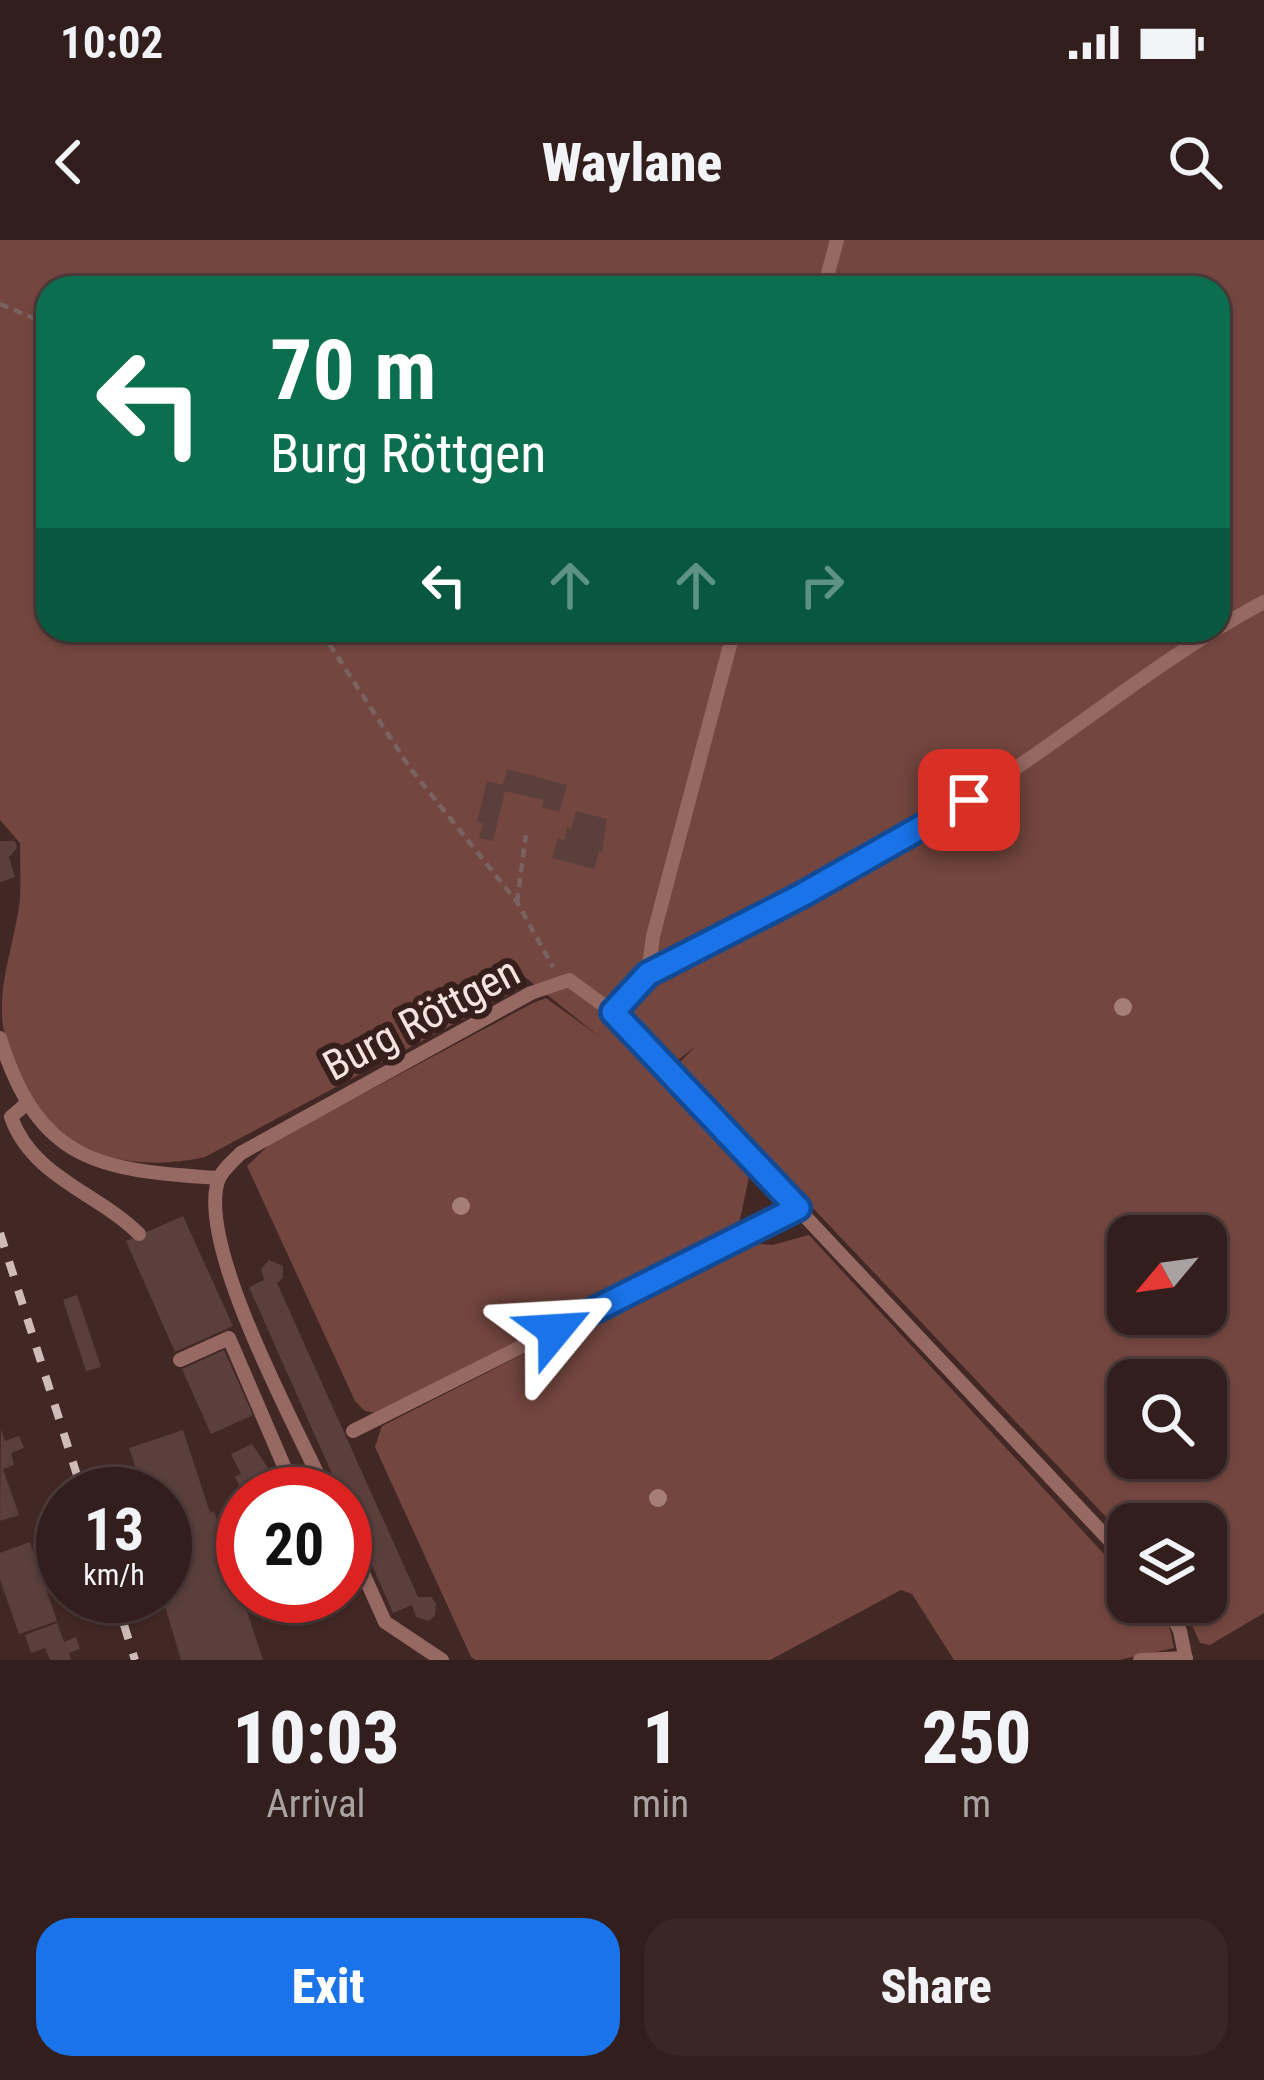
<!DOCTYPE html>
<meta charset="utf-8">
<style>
:root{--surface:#321e1c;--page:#3a2725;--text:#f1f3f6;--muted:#a8a2a3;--line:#4d3c3b;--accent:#1a73e8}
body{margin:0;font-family:"Roboto Condensed",sans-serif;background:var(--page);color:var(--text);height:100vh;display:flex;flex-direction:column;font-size:45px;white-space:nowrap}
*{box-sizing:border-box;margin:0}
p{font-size:39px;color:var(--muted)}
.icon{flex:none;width:66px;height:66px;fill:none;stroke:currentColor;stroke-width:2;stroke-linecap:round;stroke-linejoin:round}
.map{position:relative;height:1420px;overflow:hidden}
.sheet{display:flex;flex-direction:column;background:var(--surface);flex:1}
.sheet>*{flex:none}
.guide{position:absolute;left:36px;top:36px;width:1194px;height:366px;border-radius:36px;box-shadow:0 3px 9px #0004,0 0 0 3px var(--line);background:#0b6e4f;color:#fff;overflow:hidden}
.needle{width:78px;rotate:241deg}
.tools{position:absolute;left:1107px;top:975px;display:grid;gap:24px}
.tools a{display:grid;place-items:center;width:120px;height:120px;border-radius:24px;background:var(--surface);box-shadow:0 3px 9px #0004,0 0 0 3px var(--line);font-size:60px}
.speed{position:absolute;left:36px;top:1227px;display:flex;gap:24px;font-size:60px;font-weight:700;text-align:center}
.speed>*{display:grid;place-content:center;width:156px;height:156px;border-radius:50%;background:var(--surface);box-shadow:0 3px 9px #0004,0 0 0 3px var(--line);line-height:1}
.speed small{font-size:30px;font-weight:400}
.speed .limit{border:18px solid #d22;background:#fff;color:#111}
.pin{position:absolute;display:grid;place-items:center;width:102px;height:102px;color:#fff;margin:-51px;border-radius:24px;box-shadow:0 6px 18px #0006}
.me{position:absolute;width:132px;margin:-66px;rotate:63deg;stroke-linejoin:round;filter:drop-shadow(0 0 9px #0008)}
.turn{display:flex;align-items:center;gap:42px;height:252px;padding:0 36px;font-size:54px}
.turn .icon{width:156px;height:156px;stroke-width:2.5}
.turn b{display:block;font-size:84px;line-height:102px}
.lanes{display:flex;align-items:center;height:114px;padding:0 36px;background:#0003;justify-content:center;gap:60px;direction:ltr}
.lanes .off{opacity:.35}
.eta{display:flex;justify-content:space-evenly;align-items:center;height:204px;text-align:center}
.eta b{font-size:72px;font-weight:800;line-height:84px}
.button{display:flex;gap:24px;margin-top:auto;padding:24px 36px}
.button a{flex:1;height:138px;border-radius:36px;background:var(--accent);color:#fff;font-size:48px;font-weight:800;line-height:138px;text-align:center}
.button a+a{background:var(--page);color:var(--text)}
.status{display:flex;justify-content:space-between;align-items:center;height:84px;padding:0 60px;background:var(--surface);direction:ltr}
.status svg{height:33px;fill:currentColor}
header{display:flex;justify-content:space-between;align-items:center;height:156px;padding:0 36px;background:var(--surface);font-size:54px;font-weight:800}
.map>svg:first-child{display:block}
.green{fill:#73463f;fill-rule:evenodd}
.building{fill:#5a3f3b}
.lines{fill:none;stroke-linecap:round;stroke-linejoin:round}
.path{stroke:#79625f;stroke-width:4.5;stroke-dasharray:9 6;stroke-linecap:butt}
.service{stroke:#966962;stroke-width:14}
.rail{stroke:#cfbcb9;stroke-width:8;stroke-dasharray:15 15;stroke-linecap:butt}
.tree{fill:#a67e78}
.route-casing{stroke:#114b97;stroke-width:30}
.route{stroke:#1a73e8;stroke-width:21}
.labels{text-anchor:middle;stroke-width:12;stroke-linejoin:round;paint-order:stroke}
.street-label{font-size:42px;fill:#f4e3e0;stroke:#371f1b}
</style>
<div class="status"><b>10:02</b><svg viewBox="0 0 49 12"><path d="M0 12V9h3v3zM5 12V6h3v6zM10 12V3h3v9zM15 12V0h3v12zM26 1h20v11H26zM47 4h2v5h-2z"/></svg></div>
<header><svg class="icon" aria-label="back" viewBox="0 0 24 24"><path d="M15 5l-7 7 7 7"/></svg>Waylane<svg class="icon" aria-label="search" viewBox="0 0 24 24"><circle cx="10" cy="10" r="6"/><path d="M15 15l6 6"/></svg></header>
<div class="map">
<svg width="1264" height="1420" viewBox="0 0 1264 1420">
<rect width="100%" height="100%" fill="#422825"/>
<g class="green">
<path d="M 0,0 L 1264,0 L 1264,1373 L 1210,1405 L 1200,1403 L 1182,1362 L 1206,1362 L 1206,1284 L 1128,1284 L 1128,1300 L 677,825 L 696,806 L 655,838 L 750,932 L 739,984 L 730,996 L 378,1173 L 365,1171 L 355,1161 L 247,926 L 271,903 L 533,763 L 546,758 L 600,797 L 521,734 L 521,748 L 205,917 C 120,936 42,908 14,820 C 10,807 2,791 2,776 C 0,737 16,697 20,658 C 21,640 20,621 20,603 L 0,580 ZM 48,48 L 1218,48 L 1218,390 L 48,390 ZM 1128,996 L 1206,996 L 1206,1074 L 1128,1074 ZM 1128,1140 L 1206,1140 L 1206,1218 L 1128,1218 Z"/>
<polygon points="809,995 1128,1340 1128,1362 1149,1362 1169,1384 1174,1408 1119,1420 954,1420 912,1354 901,1350 770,1420 476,1420 471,1417 375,1207 382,1186 744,1002 772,1005"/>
</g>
<g class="building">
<polygon points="507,529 567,545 559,572 542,567 544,560 505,551 493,601 479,598 483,583 477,582 487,541 503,545"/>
<polygon points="576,571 607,579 602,612 599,611 594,629 552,618 558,598 564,600 567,588 571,589"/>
<polygon points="0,601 15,601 17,608 9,617 15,637 0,642"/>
<polygon points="183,976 233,1086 175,1112 126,1001"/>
<polygon points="269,1020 283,1026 283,1038 277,1043 418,1357 431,1357 436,1363 435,1376 428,1381 416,1377 412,1365 393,1373 345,1264 345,1254 341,1254 249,1047 264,1040 261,1029"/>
<polygon points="77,1055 101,1127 86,1131 63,1060"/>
<polygon points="224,1110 253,1175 211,1194 182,1129"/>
<polygon points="1,1189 5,1201 19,1196 24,1208 11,1213 14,1225 3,1229 19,1275 0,1281"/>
<polygon points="183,1190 210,1273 214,1271 263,1420 181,1420 162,1356 165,1356 165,1254 145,1254 129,1208"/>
<polygon points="252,1204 276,1240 270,1243 275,1254 244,1254 235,1237 241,1234 231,1214"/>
<polygon points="30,1302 57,1381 19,1394 0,1340 0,1313"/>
<polygon points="57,1383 64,1402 76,1397 80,1409 69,1413 71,1420 50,1420 45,1408 31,1413 25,1395"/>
</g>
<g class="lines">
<g class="path">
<polyline points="0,64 48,84"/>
<polyline points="327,390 326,399 410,528 517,662 553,727"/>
<polyline points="517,662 526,595"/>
</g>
<g class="service">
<polyline points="824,48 837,0"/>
<path d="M 734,390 L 653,696 L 648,734 C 756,679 866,625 968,560 C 1068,497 1159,418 1264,362"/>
<polyline points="613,772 648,734"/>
<path d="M 0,798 C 39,923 99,930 218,938"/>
<path d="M 26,864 L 11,877 C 32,937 98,953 139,994"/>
<polyline points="180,1120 229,1098 296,1254"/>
<polyline points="353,1191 798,968"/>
<path d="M 327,1254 C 297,1188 197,1007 218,941 C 221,931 233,921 241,913 L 531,753 L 569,740 L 613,772 L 1128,1320"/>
<polyline points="345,1293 385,1382 442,1420"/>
<polyline points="1166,1362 1180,1391 1186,1420"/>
<polyline points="1140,1420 1186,1418"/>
</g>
<g class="rail">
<polyline points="0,993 83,1254"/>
<polyline points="115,1356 135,1420"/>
</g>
</g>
<g class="tree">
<circle cx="1123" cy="767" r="9"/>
<circle cx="461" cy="966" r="9"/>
<circle cx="658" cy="1258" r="9"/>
</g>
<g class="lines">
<defs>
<polyline id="route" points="555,1090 798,968 613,772 648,734 802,655 969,560"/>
</defs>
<use href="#route" class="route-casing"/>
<use href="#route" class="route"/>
</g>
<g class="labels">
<g class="street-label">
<text transform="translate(421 778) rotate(-28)" y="15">Burg Röttgen</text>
</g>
</g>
</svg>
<div class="tools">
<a><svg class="needle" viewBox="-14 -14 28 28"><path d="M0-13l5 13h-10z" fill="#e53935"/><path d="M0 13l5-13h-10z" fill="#a8a2a3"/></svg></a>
<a><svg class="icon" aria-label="search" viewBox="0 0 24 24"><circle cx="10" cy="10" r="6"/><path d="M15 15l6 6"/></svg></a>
<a><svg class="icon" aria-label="layers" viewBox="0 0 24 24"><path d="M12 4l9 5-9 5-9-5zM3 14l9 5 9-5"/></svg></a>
</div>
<div class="speed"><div>13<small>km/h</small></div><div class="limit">20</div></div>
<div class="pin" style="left:969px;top:560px;background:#d93025"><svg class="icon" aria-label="arrive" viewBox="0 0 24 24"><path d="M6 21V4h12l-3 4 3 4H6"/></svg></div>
<svg class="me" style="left:555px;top:1090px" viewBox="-20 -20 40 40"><path d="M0-17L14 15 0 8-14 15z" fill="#1a73e8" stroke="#fff" stroke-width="4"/></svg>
<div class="guide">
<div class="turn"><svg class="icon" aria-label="left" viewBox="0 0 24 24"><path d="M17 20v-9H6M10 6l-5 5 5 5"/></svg><div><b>70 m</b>Burg Röttgen</div></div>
<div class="lanes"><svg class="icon" aria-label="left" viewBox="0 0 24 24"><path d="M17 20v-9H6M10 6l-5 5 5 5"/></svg><svg class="icon off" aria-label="ahead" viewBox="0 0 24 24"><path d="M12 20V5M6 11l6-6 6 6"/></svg><svg class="icon off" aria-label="ahead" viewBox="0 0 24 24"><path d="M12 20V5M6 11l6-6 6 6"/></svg><svg class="icon off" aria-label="right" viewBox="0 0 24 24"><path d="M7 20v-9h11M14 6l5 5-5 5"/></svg></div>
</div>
</div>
<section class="sheet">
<div class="eta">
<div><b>10:03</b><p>Arrival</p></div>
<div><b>1</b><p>min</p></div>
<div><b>250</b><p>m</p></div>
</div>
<div class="button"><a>Exit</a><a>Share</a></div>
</section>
